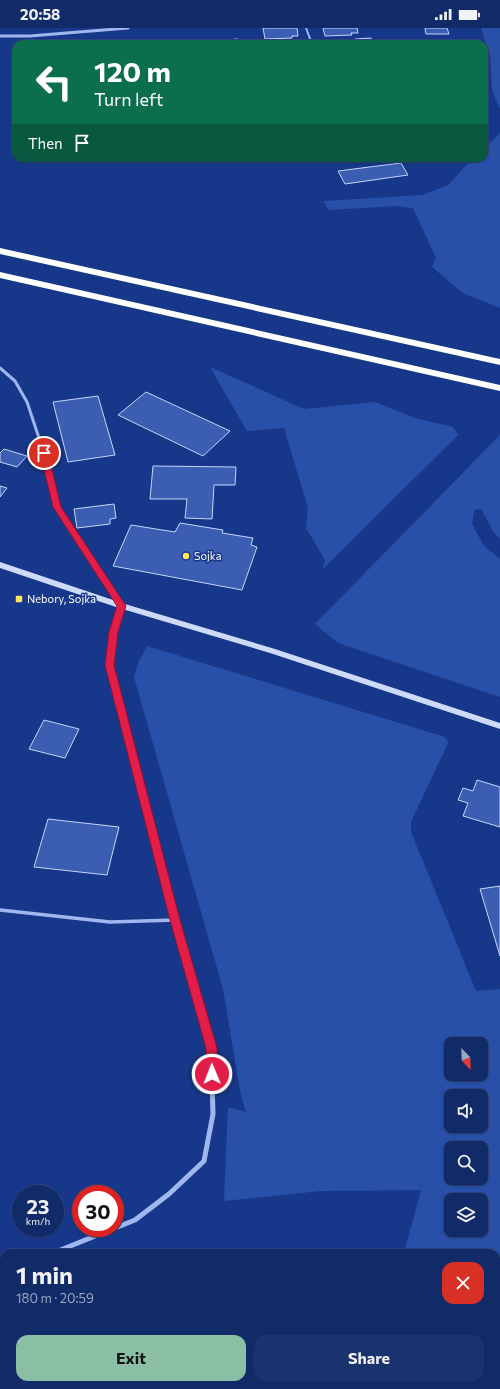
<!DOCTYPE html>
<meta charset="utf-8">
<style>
:root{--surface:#112a68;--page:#1a326e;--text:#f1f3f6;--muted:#9ca7c0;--line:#30467c;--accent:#8abfa5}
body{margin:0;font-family:Commissioner,sans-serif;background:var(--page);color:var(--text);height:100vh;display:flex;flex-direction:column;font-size:15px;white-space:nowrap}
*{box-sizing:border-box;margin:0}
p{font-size:13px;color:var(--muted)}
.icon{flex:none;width:22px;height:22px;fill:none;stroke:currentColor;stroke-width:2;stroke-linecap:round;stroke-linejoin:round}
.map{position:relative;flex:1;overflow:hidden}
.drawer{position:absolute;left:0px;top:1221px;width:500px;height:140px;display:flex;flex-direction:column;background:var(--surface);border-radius:12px 12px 0 0;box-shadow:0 1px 3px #0004,0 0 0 1px var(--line)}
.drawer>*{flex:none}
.hud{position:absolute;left:12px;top:12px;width:476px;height:122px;border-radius:12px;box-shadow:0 1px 3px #0004,0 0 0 1px var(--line);background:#0b6e4f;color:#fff;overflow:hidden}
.needle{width:26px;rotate:157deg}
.buttons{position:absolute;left:444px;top:1009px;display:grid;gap:8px}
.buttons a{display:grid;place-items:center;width:44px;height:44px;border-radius:8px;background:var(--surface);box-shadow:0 1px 3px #0004,0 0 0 1px var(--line);font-size:20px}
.speed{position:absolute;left:12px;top:1157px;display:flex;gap:8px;font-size:20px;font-weight:700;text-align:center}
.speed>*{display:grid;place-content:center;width:52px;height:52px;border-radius:50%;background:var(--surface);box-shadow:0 1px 3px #0004,0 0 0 1px var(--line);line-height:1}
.speed small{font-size:10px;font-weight:400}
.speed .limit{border:6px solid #d22;background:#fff;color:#111}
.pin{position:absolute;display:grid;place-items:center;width:34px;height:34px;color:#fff;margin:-17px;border:2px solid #fff;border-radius:50%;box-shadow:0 1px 4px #0007}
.me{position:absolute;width:44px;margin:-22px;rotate:359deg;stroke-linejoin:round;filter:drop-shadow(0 0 3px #0008)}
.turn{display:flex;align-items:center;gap:14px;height:84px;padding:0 16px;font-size:18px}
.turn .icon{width:52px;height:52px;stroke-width:2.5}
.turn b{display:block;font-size:28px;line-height:34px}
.then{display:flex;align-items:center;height:38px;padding:0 16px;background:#0003;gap:8px;font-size:15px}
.round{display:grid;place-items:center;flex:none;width:42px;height:42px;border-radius:12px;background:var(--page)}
.overview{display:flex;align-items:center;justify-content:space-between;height:68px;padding:0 16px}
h1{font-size:24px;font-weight:700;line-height:30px}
.primary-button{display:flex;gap:8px;margin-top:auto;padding:8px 16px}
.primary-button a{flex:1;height:46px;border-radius:12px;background:var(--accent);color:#111;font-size:16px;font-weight:700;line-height:46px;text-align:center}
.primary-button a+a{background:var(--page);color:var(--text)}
.status{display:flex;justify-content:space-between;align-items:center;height:28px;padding:0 20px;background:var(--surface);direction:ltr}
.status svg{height:11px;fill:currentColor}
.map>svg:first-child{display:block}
.green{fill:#2950a9;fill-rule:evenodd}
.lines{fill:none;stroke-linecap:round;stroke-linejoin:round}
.stream{fill:#92b0f1;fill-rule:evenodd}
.building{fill:#3b5eb2;stroke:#c5d6fa}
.lane-far2{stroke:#9fb7ee;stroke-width:2}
.lane-far1{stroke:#9fb7ee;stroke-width:3}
.lane{stroke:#9fb7ee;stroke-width:3.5}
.street-far2{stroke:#9fb7ee;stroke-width:3}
.street-far1{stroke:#9fb7ee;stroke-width:3.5}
.street{stroke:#9fb7ee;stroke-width:5}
.secondary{fill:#cddafa;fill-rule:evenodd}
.highway{fill:#fff;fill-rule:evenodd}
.route{fill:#e11d48;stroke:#92132f}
.poi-dot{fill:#ffe85d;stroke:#17388a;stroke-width:1.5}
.labels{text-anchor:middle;stroke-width:3;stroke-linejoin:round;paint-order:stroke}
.poi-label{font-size:11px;fill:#fff;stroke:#17388a;text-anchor:start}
</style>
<div class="status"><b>20:58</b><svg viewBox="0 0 49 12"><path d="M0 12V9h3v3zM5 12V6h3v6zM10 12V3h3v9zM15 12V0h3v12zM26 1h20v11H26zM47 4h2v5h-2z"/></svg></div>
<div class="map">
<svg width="500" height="1361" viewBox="0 0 500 1361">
<rect width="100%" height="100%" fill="#17388a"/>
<g class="green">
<polygon points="481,0 500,0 500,81 492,62 490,28"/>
<polygon points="500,105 500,280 463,265 432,239 436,230 413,180 395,178 328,182 324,173 423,167 448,157 473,130 484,130 484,121"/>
<polygon points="210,339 304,381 375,374 415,390 453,399 458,407 322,542 325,532 306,500 308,480 284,400 247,403"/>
<polygon points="500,407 500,510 494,505 481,481 474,482 472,496 484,518 500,531 500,669 338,615 315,596"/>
<path d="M 147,618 L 442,708 L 447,711 L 448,715 L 411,794 L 411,804 L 476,963 L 500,961 L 500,1361 L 372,1361 L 372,1357 L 496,1357 L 496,1225 L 404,1225 L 421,1162 L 320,1163 L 224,1173 L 228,1079 L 246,1084 L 241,1068 L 223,961 L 134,649 L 138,635 ZM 451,1016 L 481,1016 L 481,1046 L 451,1046 ZM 451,1068 L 481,1068 L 481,1098 L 451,1098 ZM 451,1120 L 481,1120 L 481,1150 L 451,1150 ZM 451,1172 L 481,1172 L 481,1202 L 451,1202 Z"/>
</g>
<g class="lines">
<g class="stream">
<polygon points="500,1257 500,1274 496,1276 496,1259"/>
<polygon points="462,1357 474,1357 473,1361 461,1361"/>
</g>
</g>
<g class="building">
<polygon points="263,0 297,0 298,8 292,8 292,10 265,11"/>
<polygon points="323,0 357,0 358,5 351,5 352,7 325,8"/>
<polygon points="425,0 447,0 449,6 426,6"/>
<polygon points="371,10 373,16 356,16 355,11"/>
<polygon points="238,11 239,16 200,16 200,14"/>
<polygon points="175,13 176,16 139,16"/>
<polygon points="401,135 408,147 345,156 338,143"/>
<polygon points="146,364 230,403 203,428 118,387"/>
<polygon points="98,368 115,427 68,434 53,374"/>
<polygon points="4,421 27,428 17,439 0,434 0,425"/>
<polygon points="153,438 236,439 235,457 214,457 212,491 185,490 187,471 150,471"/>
<polygon points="0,458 7,460 0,469"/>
<polygon points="114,476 116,490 110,491 110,496 77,500 74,481"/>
<polygon points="180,495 223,502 222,505 253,510 251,517 257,519 242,562 113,538 131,497 175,504"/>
<polygon points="44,692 79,701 65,730 29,721"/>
<polygon points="477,752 500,759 500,799 463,788 468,775 458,772 463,760 473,763"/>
<polygon points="48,791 119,799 107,847 34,839"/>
<polygon points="500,858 500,928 480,861"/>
</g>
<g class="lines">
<polyline class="lane-far2" points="306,0 312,16"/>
<polyline class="lane-far1" points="0,340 15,353 27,374 44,425 57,479 121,576"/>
<polyline class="lane" points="0,882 110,894 175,892"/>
<polyline class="street-far2" points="0,8 30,8 128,0"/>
<polyline class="street-far1" points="122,578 113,603 109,637 146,779"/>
<g class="street">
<polyline points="53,1225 135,1192 169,1166 204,1133 213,1086 211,1020 175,892 145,778"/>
<polyline points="0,1246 4,1245"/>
</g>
<polygon class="secondary" points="0,534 125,576 275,621 500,695 500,701 270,625 119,580 0,540"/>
<g class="highway">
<polygon points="0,220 500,331 500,337 0,226"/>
<polygon points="0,244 500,357 500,363 0,250"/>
</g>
</g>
<polygon class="route" points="44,423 48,425 61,479 126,578 118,604 114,637 180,892 217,1020 217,1046 216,1050 212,1052 208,1050 206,1046 206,1020 170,892 105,637 109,604 117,578 53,479 40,425"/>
<g class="poi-dot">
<circle cx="186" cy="528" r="4"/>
<rect x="15" y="567" width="8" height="8" rx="2"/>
</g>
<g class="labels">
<g class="poi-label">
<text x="194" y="532">Sojka</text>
<text x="27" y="575">Nebory, Sojka</text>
</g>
</g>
</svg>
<div class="buttons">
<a><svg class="needle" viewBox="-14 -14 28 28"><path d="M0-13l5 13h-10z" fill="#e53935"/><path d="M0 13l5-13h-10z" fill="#9ca7c0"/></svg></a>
<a><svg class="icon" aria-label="sound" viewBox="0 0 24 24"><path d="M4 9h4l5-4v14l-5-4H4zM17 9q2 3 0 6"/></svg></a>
<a><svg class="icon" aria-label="search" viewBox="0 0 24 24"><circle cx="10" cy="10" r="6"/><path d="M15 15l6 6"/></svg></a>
<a><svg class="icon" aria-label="layers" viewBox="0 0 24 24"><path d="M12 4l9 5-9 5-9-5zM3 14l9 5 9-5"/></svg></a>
</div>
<div class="speed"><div>23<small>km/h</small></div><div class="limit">30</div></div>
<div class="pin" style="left:44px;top:425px;background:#d93025"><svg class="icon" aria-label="arrive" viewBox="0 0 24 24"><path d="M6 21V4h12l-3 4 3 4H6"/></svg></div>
<svg class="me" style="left:212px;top:1046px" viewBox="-20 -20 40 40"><circle r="17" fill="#e11d48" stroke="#fff" stroke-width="3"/><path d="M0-11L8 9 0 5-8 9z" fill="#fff"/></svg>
<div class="hud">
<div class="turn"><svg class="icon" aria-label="left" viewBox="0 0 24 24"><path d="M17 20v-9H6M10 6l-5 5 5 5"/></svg><div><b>120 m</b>Turn left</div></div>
<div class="then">Then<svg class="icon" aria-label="arrive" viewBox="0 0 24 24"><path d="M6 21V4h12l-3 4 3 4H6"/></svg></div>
</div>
<section class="drawer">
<div class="overview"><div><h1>1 min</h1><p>180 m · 20:59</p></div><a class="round" style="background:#d93025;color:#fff"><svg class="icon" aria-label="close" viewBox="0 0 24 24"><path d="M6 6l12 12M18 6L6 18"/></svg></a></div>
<div class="primary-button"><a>Exit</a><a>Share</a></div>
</section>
</div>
